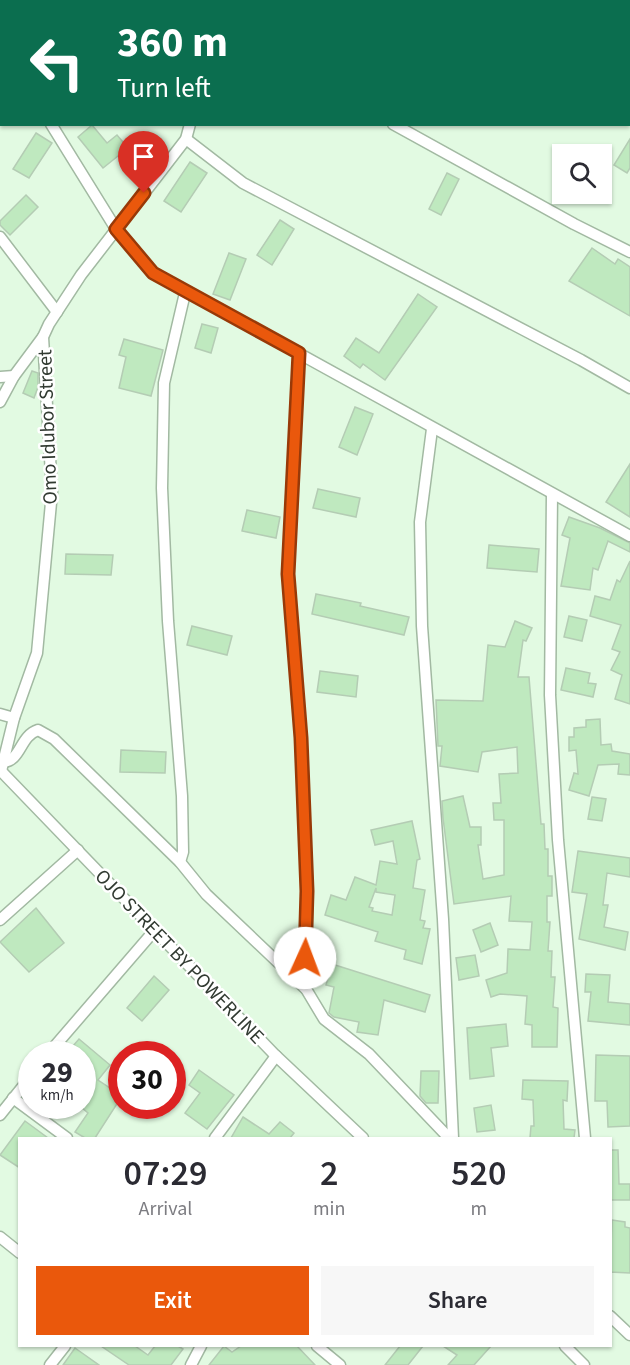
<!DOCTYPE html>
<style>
:root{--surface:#fff;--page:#f7f7f7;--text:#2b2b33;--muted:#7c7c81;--accent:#ea580c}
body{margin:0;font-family:"Source Sans 3",sans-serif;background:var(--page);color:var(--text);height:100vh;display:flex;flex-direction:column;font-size:22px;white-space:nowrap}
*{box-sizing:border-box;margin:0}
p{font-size:20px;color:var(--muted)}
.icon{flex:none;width:33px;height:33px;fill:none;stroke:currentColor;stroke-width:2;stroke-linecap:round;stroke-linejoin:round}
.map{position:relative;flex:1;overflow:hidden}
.side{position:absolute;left:18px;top:1137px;width:594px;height:210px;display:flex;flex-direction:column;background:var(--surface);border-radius:0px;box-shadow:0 2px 4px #0004}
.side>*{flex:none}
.banner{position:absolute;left:0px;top:0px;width:630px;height:126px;box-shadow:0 2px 4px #0004;background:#0b6e4f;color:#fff;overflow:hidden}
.fabs{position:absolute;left:552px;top:144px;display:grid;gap:12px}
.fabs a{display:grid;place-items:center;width:60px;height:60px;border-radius:0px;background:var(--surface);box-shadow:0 2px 4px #0004;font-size:30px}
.speed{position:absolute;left:18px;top:1041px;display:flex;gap:12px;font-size:30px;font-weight:700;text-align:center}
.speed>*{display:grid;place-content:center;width:78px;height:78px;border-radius:50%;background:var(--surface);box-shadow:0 2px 4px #0004;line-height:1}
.speed small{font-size:15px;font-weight:400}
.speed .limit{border:9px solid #d22;background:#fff;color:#111}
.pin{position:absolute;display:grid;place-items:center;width:51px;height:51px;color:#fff;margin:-62px -26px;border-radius:50% 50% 50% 0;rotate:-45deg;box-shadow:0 0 6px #0007}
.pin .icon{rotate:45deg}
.me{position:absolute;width:66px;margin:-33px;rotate:2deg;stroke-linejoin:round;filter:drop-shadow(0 0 4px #0008)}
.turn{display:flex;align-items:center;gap:21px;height:126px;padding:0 18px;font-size:27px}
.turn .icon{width:78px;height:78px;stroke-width:2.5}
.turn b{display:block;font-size:42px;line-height:51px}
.eta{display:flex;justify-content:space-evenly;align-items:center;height:102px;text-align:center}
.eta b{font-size:36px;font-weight:600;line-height:42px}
.primary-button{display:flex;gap:12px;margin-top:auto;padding:12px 18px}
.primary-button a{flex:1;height:69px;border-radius:0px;background:var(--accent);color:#fff;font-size:24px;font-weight:600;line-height:69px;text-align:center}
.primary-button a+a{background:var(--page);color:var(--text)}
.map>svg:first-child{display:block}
.building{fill:#bfe9bf;stroke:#b4ccb4;stroke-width:1.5;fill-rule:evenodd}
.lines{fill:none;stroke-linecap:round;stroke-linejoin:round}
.street-casing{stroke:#a2b9a2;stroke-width:13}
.street{stroke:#fff;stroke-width:10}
.route-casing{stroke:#983908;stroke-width:15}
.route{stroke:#ea580c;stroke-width:10}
.labels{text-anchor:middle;stroke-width:5;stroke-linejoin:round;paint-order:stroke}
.street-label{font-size:20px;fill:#313a31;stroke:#fff}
</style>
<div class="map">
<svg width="630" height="1365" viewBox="0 0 630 1365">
<rect width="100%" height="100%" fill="#e2fae2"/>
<g class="building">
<polygon points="92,125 107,143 117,135 128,148 103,168 78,137"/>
<polygon points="36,133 52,143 29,178 13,169"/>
<polygon points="630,139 630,168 627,173 614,165"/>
<polygon points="190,162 207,173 181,212 164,201"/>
<polygon points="447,173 459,179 441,215 429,209"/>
<polygon points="26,195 38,207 10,235 0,225 0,221"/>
<polygon points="280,220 294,229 272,265 257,255"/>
<polygon points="592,248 615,264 618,259 630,267 630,316 569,281"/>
<polygon points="229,253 246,259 230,300 213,294"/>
<polygon points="418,294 437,307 385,380 363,364 360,368 344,356 356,338 379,353"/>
<polygon points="202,324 218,328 211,353 195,348"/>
<polygon points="124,339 163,350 151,396 119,388 126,357 119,355"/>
<polygon points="32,371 38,373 38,387 34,398 23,393"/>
<polygon points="355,407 373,414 357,455 339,447"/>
<polygon points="630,464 630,517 606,502"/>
<polygon points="318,489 360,498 356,517 313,508"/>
<polygon points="247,510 280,517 276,538 242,531"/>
<polygon points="569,517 600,528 630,543 630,552 608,541 598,570 593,568 590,590 561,586 570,538 562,535"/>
<polygon points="489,545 539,549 537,572 487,568"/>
<polygon points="66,554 113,555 111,575 65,574"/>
<polygon points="630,561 630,704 615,699 622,675 611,670 620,652 612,649 621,625 590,616 595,596 610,600 617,580 620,582"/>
<polygon points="316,594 361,603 360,606 409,617 404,635 312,614"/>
<polygon points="569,616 587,620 582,641 564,637"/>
<polygon points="515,621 532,628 526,641 523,640 518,677 529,677 541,824 544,824 545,849 548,849 548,876 552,876 552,896 547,896 547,922 550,922 548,951 552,951 551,977 555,977 553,1007 558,1008 557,1047 532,1047 532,1025 525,1024 527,996 500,994 491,997 486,980 507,973 508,949 530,950 532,922 509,921 511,896 454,904 443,818 442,801 463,796 470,827 481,827 481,845 478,845 483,879 504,875 504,820 494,820 493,803 501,803 499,774 518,773 517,747 482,752 478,772 440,766 442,746 438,746 436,700 483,701 488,645 505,647"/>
<polygon points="192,626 232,636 227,655 187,645"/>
<polygon points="566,668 590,673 588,683 596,684 593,697 561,690"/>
<polygon points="320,671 358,676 356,697 317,692"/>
<polygon points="600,719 601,745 611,744 612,751 630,754 630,775 618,774 619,764 598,765 589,796 569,790 574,773 578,774 576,750 569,751 569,737 574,737 574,728 586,727 586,720"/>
<polygon points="121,750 166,752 165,773 120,772"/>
<polygon points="592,797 606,799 602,821 588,819"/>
<path d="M 412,821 L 420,859 L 417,860 L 413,888 L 425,890 L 420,920 L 425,921 L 423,928 L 430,929 L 422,964 L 404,959 L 406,950 L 375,941 L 378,932 L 325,915 L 331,895 L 346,900 L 355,877 L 376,885 L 380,861 L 397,864 L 393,841 L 375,845 L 371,830 ZM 376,888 L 376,892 L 395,895 L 392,915 L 372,911 L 373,908 L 369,907 Z"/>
<polygon points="578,851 630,858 630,877 607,873 603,905 608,905 604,927 628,932 625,950 579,939 587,894 572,892"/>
<polygon points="36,908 64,943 29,972 0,942"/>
<polygon points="490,923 498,945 481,952 473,930"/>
<polygon points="475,955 479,976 459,980 456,958"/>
<polygon points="332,964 430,995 425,1012 384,1000 378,1035 357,1032 359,1022 334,1017 329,1013 334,987 326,985"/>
<polygon points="586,974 610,975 608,1002 630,1004 630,1025 588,1021 591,992 585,992"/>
<polygon points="154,976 169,990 142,1021 127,1008"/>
<polygon points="506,1024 508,1046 491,1048 494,1076 470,1079 467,1028"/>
<polygon points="79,1039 110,1065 98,1080 122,1096 95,1138 85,1138 75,1132 88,1113 82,1108 82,1054 66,1054"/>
<polygon points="596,1055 630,1056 630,1126 608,1127 607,1101 595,1101"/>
<polygon points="199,1070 234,1095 207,1129 185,1113 200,1093 189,1085"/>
<polygon points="421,1071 439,1071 438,1103 426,1103 420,1096"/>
<polygon points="523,1080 568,1081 567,1101 563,1100 564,1129 575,1130 574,1138 530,1138 531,1126 534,1126 533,1100 522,1099"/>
<polygon points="491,1105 495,1130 477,1132 474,1108"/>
<polygon points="243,1117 269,1134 280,1122 294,1133 290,1138 231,1138"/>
<polygon points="25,1121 48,1138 20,1138 20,1168 0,1155"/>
<polygon points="610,1150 618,1150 619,1184 630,1184 630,1200 610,1200"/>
<polygon points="612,1220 625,1222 625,1227 630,1228 630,1273 610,1272"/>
<polygon points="101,1346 135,1346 148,1355 155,1346 178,1346 183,1349 171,1365 129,1365"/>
<polygon points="224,1346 232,1352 241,1346 297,1346 315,1365 209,1365"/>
<polygon points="400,1346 423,1346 408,1365 385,1365"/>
<polygon points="443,1346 491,1346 474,1365 448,1365 457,1355"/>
<polygon points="75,1348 99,1365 63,1365"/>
</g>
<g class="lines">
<defs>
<g id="street">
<polyline points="155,0 155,2"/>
<polyline points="430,0 433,2"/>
<polyline points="274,2 275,0"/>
<polyline points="0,44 2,46"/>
<polyline points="0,99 2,98"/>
<polyline points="628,107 630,108"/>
<polyline points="51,124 116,229 153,273 630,536"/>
<polyline points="393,124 574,224 630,252"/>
<polyline points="186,139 243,183 581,360 630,388"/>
<polyline points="0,237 57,312"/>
<polyline points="299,353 288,574 301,738 307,891 306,989"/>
<polyline points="0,377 14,376"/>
<polyline points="0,402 14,376 43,337"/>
<polyline points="432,429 420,522 422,626 443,919 453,1138"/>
<polyline points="552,494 550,695 558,840 585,1138"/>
<polyline points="0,714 14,718"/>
<path d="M 4,762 C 21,760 20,736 38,730 L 54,739 L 180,862 L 206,894 L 306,989 L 324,1019 L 369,1054 L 449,1138"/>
<polyline points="0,770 275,1055 363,1138"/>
<polyline points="1,771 14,718 37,653 52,492 43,337 49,324 81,275 186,139 190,124"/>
<polyline points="180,862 183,852 182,796 168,621 162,488 164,383 185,293"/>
<polyline points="0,920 78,850"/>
<polyline points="48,1054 154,931"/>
<polyline points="13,1098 67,1138"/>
<polyline points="0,1115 32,1075"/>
<polyline points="215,1138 276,1056"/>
<polyline points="0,1237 20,1253"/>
<polyline points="610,1316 630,1335"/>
<polyline points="317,1346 340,1365"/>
<polyline points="565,1346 584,1365"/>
<polyline points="50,1365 65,1346"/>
<polyline points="191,1365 201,1346"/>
</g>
</defs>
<use href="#street" class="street-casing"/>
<use href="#street" class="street"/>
</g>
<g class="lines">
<defs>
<polyline id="route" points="144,193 116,229 153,273 299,353 288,574 301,738 307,891 305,958"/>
</defs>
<use href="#route" class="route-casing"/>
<use href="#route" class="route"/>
</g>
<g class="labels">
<g class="street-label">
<text transform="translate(47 427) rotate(-92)" y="7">Omo Idubor Street</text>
<text transform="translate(180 956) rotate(46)" y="7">OJO STREET BY POWERLINE</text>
</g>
</g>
</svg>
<div class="fabs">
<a><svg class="icon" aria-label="search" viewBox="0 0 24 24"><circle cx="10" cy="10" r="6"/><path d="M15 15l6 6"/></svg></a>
</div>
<div class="speed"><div>29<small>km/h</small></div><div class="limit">30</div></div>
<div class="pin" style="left:144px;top:193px;background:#d93025"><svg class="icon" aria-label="arrive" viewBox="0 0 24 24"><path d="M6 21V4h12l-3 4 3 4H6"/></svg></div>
<svg class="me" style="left:305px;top:958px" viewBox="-20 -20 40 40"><circle r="19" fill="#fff"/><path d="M0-13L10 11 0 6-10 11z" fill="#ea580c"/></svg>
<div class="banner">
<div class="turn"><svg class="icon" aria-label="left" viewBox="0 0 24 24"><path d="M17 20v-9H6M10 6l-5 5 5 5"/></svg><div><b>360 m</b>Turn left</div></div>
</div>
<section class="side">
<div class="eta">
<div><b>07:29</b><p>Arrival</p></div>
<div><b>2</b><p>min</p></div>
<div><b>520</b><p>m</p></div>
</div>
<div class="primary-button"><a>Exit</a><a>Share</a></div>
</section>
</div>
